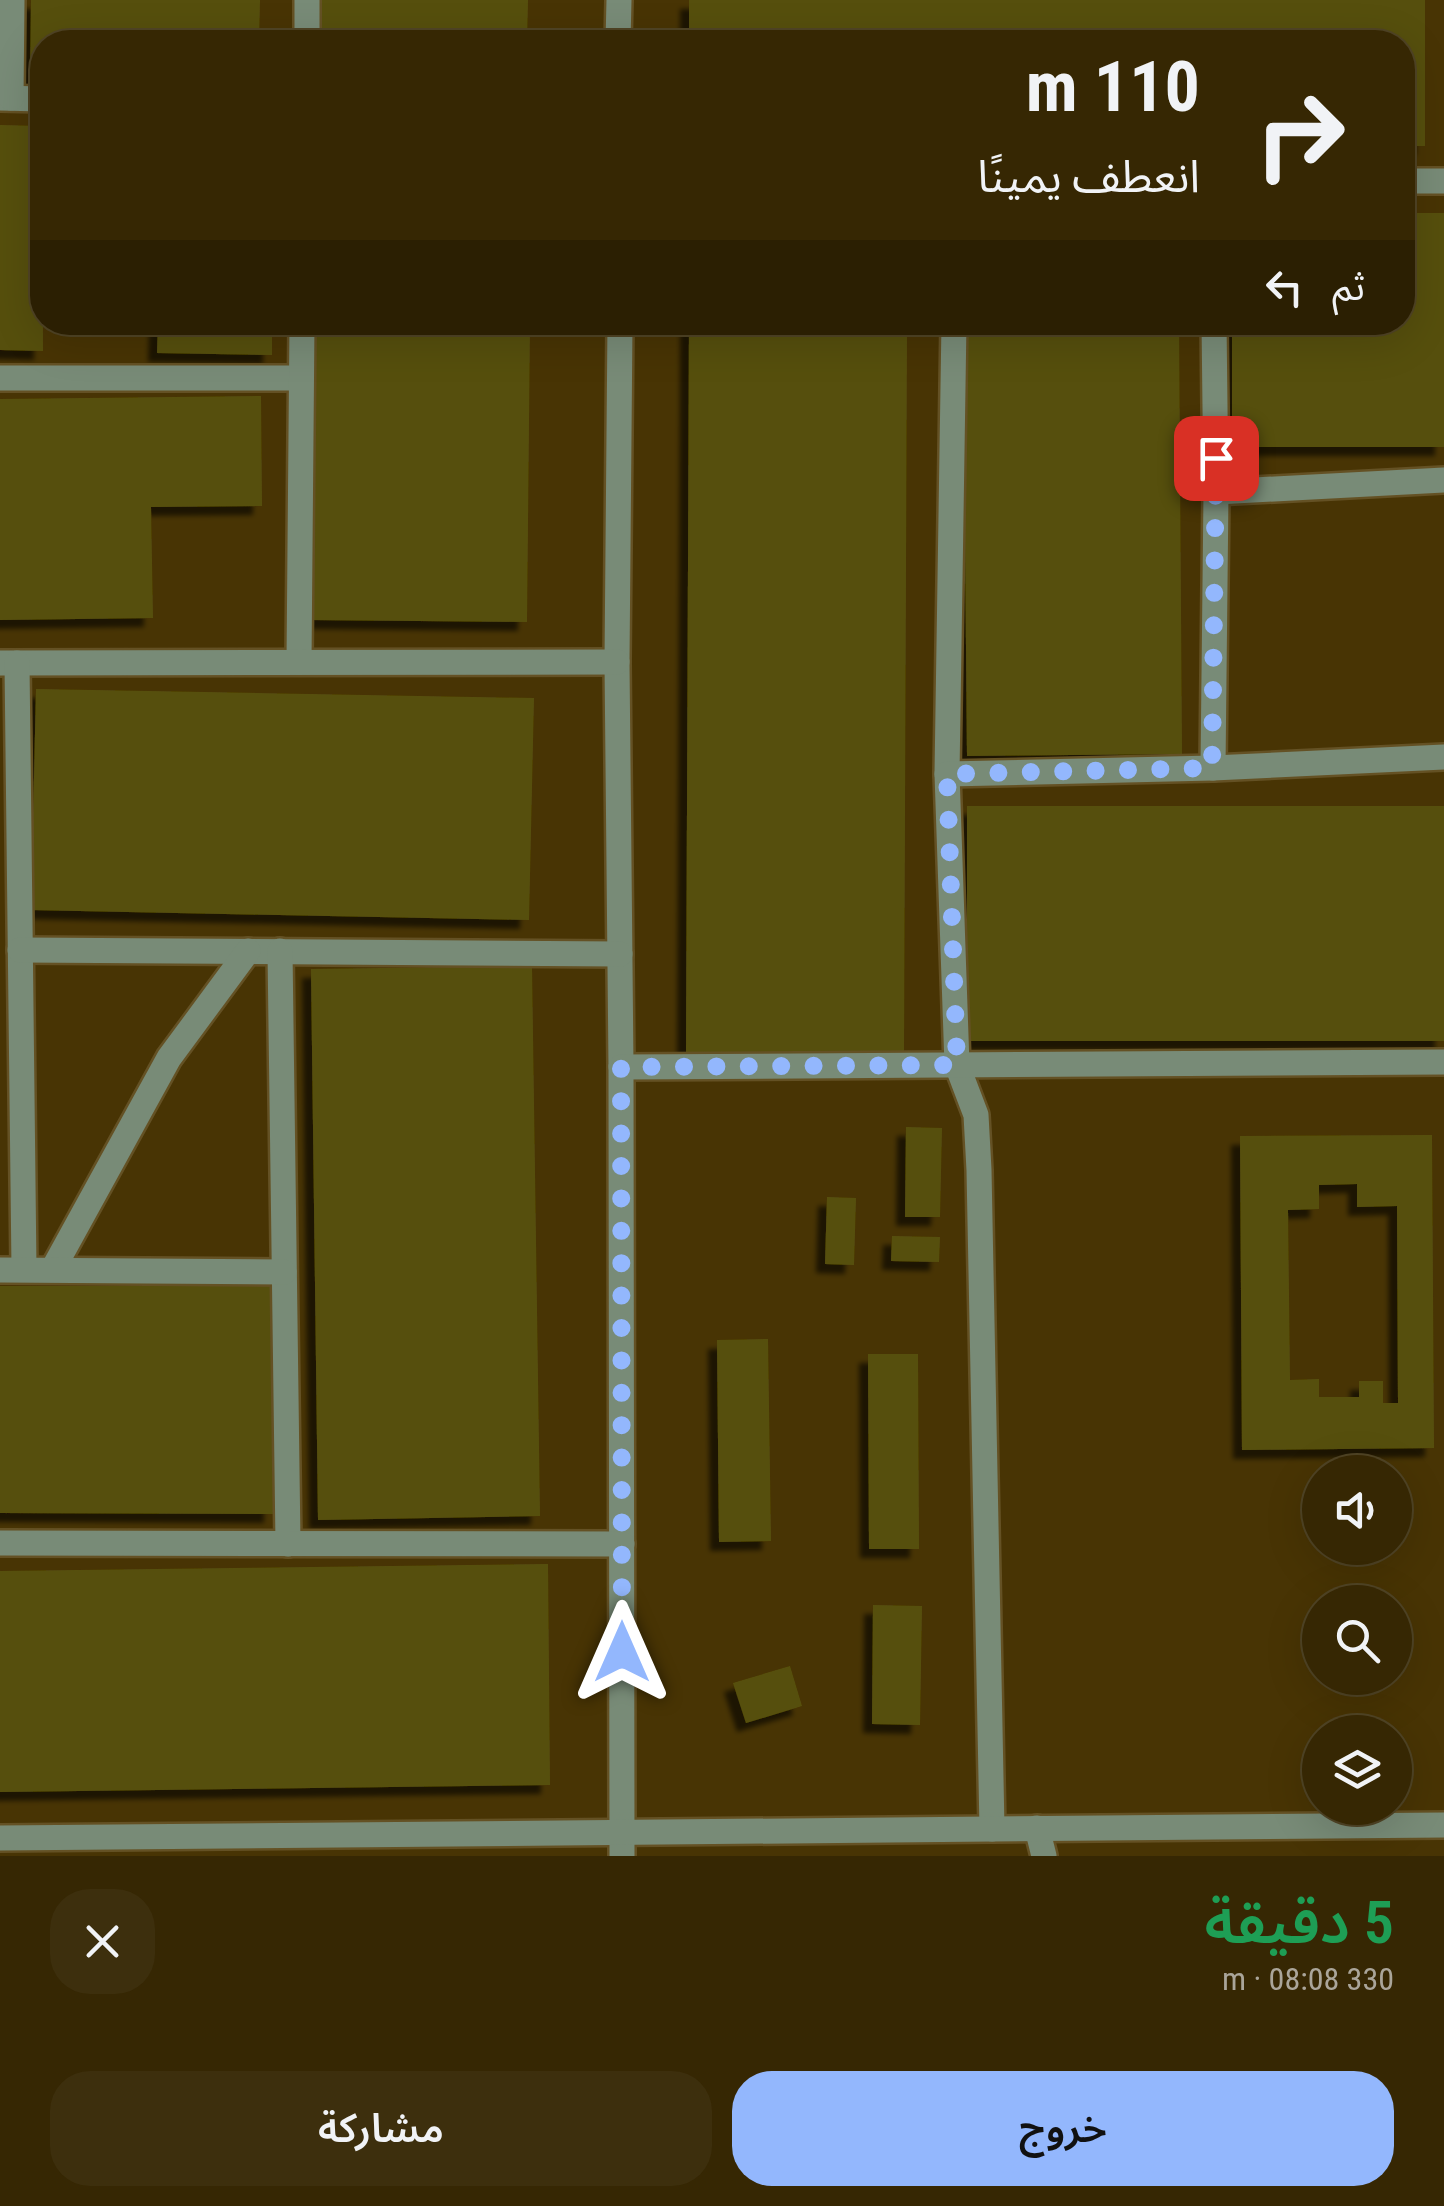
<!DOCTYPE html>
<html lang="ar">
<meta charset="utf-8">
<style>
:root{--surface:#362703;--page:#3d2f0d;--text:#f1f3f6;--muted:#aaa59a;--line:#504425;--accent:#93b7fd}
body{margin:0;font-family:"Roboto Condensed","Noto Sans Arabic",sans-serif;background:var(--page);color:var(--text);direction:rtl;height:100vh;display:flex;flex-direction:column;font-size:38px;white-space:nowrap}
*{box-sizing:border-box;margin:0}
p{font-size:32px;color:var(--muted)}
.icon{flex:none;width:55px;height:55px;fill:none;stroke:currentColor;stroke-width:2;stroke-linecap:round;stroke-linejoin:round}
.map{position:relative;height:1856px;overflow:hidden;direction:ltr}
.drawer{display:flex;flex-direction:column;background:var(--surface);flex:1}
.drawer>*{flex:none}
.guide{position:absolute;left:30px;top:30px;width:1385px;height:305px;border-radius:40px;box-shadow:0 10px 40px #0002,0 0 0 2px var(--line);direction:rtl;background:#362703;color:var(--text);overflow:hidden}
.buttons{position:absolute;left:1302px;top:1455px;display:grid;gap:20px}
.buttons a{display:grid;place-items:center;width:110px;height:110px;border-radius:50%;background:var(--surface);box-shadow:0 10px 40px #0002,0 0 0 2px var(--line);font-size:50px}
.pin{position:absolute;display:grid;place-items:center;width:85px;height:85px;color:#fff;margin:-42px;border-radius:20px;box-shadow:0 5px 15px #0006}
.me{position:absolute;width:110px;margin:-55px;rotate:0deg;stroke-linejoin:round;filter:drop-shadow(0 0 8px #0008)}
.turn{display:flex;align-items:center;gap:35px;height:210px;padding:0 50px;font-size:45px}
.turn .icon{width:130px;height:130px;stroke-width:2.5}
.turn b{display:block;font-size:70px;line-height:85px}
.then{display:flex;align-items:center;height:95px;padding:0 50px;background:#0003;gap:20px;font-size:38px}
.round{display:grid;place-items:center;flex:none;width:105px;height:105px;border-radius:40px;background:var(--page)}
.overview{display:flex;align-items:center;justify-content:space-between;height:170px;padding:0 50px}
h1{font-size:60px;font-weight:600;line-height:75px;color:#1e9e55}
.button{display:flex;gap:20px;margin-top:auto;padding:20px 50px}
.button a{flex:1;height:115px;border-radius:40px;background:var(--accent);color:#111;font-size:40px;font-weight:600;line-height:115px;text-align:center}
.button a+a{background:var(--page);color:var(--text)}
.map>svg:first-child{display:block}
.building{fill:#57500c;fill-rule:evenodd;filter:url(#shadow)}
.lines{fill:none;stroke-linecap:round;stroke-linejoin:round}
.minor-casing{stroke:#645124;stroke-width:30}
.minor{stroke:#788b77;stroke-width:25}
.route{stroke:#93b7fd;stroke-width:18;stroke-dasharray:0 32.4}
</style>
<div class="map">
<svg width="1444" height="1856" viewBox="0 0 1444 1856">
<defs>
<filter id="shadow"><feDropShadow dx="-9" dy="9" stdDeviation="2.5" flood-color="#0009"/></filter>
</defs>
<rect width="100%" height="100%" fill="#483404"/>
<g class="building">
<polygon points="31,0 260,0 259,42 42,42 42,81 30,81"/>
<polygon points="311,0 528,0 527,42 311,42"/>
<polygon points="689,0 1425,0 1425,146 1402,146 1402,42 689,42"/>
<polygon points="0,125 42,126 43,351 0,350"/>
<polygon points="1402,213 1444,213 1444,447 1232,447 1232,322 1402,322"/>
<polygon points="158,322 272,322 272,355 157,353"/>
<polygon points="315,322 530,322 527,622 311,620"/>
<polygon points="689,322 907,322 904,1053 686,1052"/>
<polygon points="963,322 1179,322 1182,754 967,756"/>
<polygon points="261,396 262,506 151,507 153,618 0,620 0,399"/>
<polygon points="36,689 534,698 529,920 31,910"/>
<rect x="967" y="806" width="477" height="235"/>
<polygon points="532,966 540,1516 318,1520 311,969"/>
<polygon points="906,1127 942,1128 940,1217 905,1217"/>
<path d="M 1432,1135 L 1434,1448 L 1242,1450 L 1240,1136 ZM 1357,1184 L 1357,1207 L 1397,1206 L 1398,1403 L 1383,1403 L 1383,1381 L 1359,1381 L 1359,1397 L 1319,1397 L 1319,1379 L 1290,1380 L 1288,1210 L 1319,1209 L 1319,1185 Z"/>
<polygon points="827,1197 856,1198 854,1265 825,1264"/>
<polygon points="892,1236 940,1237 939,1262 891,1261"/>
<polygon points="0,1286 274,1286 273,1514 0,1513"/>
<polygon points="768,1339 771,1541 719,1542 717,1340"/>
<polygon points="868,1354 918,1354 919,1549 869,1549"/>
<polygon points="548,1564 550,1785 0,1792 0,1571"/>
<polygon points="873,1605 922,1606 920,1725 872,1724"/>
<polygon points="790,1666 802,1706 746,1723 733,1683"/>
</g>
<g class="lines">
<defs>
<g id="minor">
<polyline points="307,42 307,0"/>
<polyline points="618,42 619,0"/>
<polyline points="0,98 42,99"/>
<polyline points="11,98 12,0"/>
<polyline points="1402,181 1444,181"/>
<polyline points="620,322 617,662 621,1067 622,1856"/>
<polyline points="954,322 947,774 957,1065 976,1115 979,1170 992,1829"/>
<polyline points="0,378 300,378"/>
<polyline points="1216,492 1444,480"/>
<polyline points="299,662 302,322"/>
<polyline points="0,663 617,662"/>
<polyline points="17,663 24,1269"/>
<polyline points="1213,768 1216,492 1214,322"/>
<polyline points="947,774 1213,768 1444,757"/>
<polyline points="20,950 620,954"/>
<polyline points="280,951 288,1544"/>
<polyline points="621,1067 1444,1062"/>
<polyline points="53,1269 169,1058 248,951"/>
<polyline points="0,1270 284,1272"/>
<polyline points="0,1543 622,1544"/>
<polyline points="1037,1828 1044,1856"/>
<polyline points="0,1838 1444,1825"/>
</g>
</defs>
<use href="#minor" class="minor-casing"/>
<use href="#minor" class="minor"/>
</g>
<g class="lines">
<polyline class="route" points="622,1652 621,1067 957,1065 947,774 1212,768 1216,458"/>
</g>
</svg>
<div class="buttons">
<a><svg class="icon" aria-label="sound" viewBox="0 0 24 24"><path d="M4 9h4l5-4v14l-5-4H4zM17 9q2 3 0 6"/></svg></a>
<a><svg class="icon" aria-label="search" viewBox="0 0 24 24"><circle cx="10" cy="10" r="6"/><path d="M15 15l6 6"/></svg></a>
<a><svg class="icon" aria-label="layers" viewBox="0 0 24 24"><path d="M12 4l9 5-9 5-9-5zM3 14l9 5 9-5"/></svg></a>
</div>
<div class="pin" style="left:1216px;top:458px;background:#d93025"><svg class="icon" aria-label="arrive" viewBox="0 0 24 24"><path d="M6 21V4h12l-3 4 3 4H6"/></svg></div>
<svg class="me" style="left:622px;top:1652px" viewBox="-20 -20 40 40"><path d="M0-17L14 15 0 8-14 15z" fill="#93b7fd" stroke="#fff" stroke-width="4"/></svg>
<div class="guide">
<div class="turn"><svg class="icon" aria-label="right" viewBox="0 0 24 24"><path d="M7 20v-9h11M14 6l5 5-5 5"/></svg><div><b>110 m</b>انعطف يمينًا</div></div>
<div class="then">ثم<svg class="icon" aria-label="left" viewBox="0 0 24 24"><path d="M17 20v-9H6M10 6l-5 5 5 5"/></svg></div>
</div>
</div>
<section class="drawer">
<div class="overview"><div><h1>5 دقيقة</h1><p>330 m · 08:08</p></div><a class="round"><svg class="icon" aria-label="close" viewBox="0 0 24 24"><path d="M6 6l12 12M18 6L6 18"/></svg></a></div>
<div class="button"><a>خروج</a><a>مشاركة</a></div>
</section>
